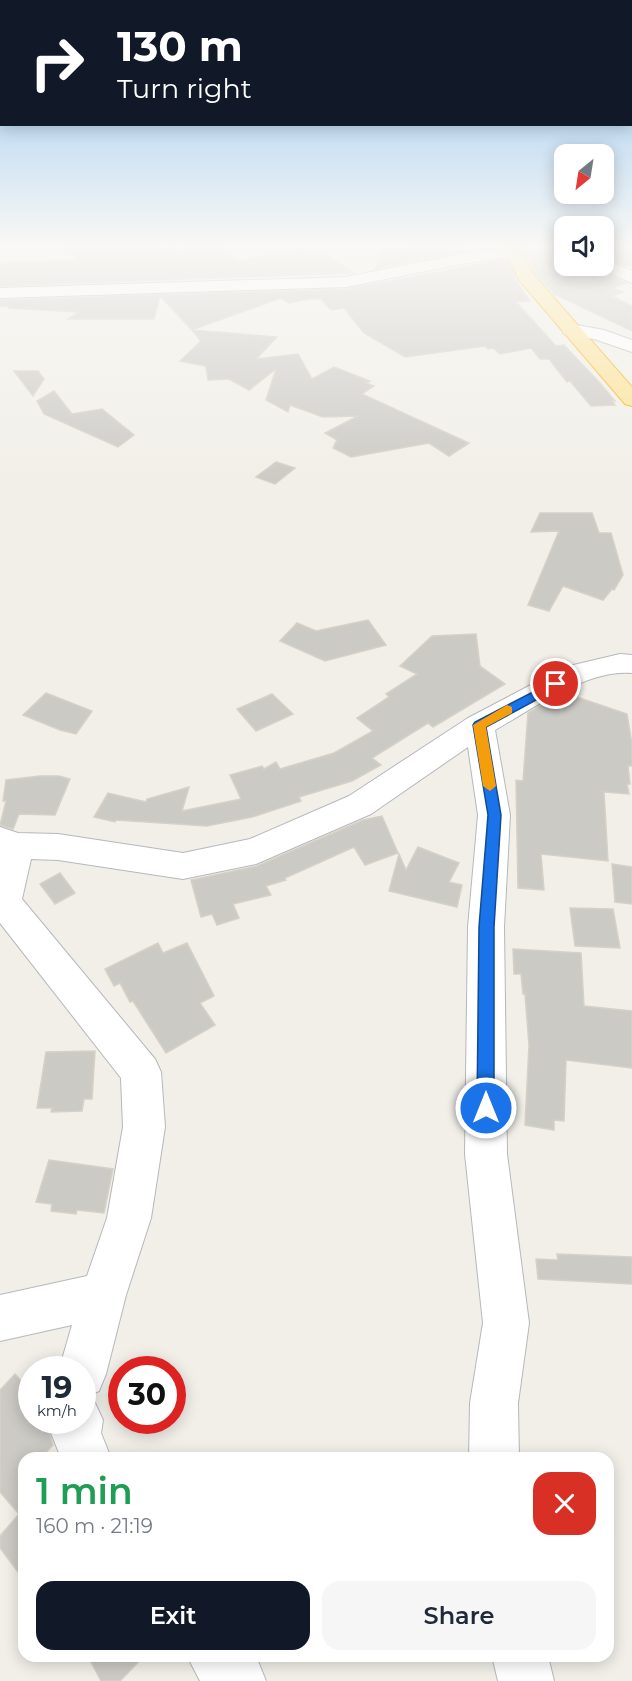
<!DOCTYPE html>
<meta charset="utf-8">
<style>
:root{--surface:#fff;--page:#f6f6f7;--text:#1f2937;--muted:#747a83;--accent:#111827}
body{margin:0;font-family:Montserrat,sans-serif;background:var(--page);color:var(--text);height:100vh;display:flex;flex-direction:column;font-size:22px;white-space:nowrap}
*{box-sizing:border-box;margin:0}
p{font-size:20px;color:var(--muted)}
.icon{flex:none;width:33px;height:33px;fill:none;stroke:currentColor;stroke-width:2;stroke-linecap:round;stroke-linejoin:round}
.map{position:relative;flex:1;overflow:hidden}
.side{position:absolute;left:18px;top:1452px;width:596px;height:210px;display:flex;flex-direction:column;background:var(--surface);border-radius:18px;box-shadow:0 3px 15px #0003}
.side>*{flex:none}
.top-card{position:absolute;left:0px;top:0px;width:633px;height:126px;box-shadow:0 3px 15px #0003;background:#111827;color:#fff;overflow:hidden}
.needle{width:39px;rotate:210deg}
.controls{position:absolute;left:554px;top:144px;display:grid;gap:12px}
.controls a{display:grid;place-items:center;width:60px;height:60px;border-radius:12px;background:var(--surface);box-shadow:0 3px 15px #0003;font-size:30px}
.speed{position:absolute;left:18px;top:1356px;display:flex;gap:12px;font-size:30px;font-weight:700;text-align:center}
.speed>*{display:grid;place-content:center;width:78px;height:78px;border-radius:50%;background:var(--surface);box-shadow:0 3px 15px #0003;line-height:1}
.speed small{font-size:15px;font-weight:400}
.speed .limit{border:9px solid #d22;background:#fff;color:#111}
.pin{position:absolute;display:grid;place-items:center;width:51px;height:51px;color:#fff;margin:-26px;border:3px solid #fff;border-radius:50%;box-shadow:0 2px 6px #0007}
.me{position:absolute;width:66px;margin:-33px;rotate:0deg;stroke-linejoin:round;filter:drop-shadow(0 0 4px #0008)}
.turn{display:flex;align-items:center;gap:21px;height:126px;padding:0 18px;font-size:27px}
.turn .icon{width:78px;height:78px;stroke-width:2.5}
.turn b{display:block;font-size:42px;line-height:51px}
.round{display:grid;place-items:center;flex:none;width:63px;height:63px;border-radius:18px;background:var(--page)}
.overview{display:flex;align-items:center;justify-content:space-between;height:102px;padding:0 18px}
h1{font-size:36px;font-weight:600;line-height:45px;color:#1e9e55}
.cta{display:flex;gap:12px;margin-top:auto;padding:12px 18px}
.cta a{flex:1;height:69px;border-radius:18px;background:var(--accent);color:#fff;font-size:24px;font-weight:600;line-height:69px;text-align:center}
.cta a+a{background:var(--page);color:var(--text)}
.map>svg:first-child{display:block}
.building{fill:#cccac5;stroke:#d6d1c6;stroke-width:1.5}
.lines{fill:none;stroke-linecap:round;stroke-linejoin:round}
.minor-casing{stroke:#b5b8bc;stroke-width:2}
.highway-casing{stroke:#f9ab00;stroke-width:2}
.minor{fill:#fff;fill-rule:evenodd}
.highway{fill:#fde293;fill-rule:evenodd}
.route{fill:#1a73e8;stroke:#114b97;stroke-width:1.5}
.slow{fill:#f59e0b}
</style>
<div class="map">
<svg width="632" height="1681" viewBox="0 0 632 1681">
<rect width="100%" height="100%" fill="#f1efe8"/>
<g class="building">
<polygon points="63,245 156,245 157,251 171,247 178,252 198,245 215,245 241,261 302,249 311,255 324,253 354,273 0,286 0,263 78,260"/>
<polygon points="432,245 456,245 464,251 375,269 380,249 399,250"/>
<polygon points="557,245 564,245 564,266 596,266 596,269 627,283 613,288 623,292 612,296 632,306 632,331 554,294 535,273 527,252"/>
<polygon points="603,245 632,245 632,265 627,266 603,256"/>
<polygon points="508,259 515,277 513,276 530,301 516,302 556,346 564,345 600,383 615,401 612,401 615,405 591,406 570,381 567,382 549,359 540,359 531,348 500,354 493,348 488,349 485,346 405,357 364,333 344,308 331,310 321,299 308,299 289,303 281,298 192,330 160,296 154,319 68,319 79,312 8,308 9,306 0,306 0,300 346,289"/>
<polygon points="192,330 277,337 256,359 298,354 312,379 334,367 370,381 366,383 374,386 362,394 469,443 449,456 429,443 351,457 333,448 337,440 325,433 358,416 323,417 290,405 288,412 266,400 276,369 249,390 229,379 208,380 206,366 180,361 201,341"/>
<polygon points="14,371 38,371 44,379 33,396"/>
<polygon points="54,391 72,414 102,409 134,435 118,447 44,414 37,401"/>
<polygon points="276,462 295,468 275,484 256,477"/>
<polygon points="540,513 592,513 599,533 611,533 623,575 614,590 612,589 603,600 563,586 549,611 528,605 559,531 531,532"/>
<polygon points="368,620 386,645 325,661 280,641 297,623 316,631"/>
<polygon points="476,634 480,666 505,684 433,727 428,723 372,758 381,765 352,781 299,797 301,801 252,817 207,826 116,820 115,822 94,817 108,793 146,802 147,799 189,787 182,811 241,799 230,775 262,766 264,769 276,762 280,769 334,753 373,731 357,718 389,697 386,694 417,674 400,666 432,636"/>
<polygon points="46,693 92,711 76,734 60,730 23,715"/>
<polygon points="272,694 293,714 256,731 237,709"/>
<polygon points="571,695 627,714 632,744 632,766 628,766 630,784 627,784 629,794 604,792 608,861 541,854 544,890 518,888 516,780 523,781 528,713 543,704 562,710"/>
<polygon points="40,776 59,776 70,779 55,815 19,814 13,829 0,825 6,801 3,801 6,780"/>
<polygon points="382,816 398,853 365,865 354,847 285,878 286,880 266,886 271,895 233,904 239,918 217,925 212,914 201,917 191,880 257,866 363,820"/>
<polygon points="418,847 459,863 449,882 462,885 457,907 389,891 399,854 406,870"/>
<polygon points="612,864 632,867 632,904 615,902"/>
<polygon points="60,873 75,893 55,904 40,884"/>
<polygon points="570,908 613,909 620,948 575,946"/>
<polygon points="158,943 163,953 187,943 214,996 200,1003 215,1025 166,1053 133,1001 130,1002 120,983 114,986 105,969"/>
<polygon points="513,949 581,953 584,1006 632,1011 632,1068 566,1060 564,1121 554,1120 554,1130 525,1125 529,1045 525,994 523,994 521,974 514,974"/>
<polygon points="95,1051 92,1099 84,1099 82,1111 51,1112 52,1108 37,1108 46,1052"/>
<polygon points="49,1160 113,1169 104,1213 77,1210 76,1214 51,1211 52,1204 36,1202"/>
<polygon points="557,1254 632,1257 632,1284 538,1279 536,1259 558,1260"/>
<polygon points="15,1374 32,1393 32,1420 51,1420 49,1433 53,1445 41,1458 24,1458 24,1580 0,1548 0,1536 19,1514 0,1492 0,1390"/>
<polygon points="88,1656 144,1656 120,1681 101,1681"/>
</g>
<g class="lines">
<defs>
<g id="minor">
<polygon points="515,247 523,252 521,255 461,264 346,287 0,298 0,288 346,277 461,254"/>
<polygon points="603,258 632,271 632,283 597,267 603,266"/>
<polygon points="571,324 604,330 632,340 632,352 594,339 564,334 562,330 564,326"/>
<path d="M 620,654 L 632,655 L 632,673 C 587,669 534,708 495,730 L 510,815 L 504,927 L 507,1154 L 529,1323 L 518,1403 L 519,1458 L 469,1458 L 470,1403 L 483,1323 L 465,1154 L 468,927 L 478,815 L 468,747 L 371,814 L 256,864 L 183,879 L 58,860 L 31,859 L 22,899 L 155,1059 L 161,1072 L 165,1127 L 151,1218 L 126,1295 L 106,1374 L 99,1391 L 83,1398 L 95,1403 L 103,1420 L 101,1433 L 111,1458 L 61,1458 L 51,1433 L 53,1420 L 82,1420 L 82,1370 L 59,1370 L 72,1325 L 0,1341 L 0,1295 L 87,1276 L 107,1218 L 123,1127 L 121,1078 L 0,923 L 0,827 L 18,833 L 58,834 L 183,853 L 250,839 L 349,796 L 468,718 L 565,667 Z"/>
<polygon points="187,1656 253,1656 258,1661 266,1681 200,1681"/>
<polygon points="492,1656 548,1656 554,1681 498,1681"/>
</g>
<polygon id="highway" points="509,245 525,245 525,257 533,274 632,387 632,406 625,404 519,280 510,261"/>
</defs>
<use href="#minor" class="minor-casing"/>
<use href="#highway" class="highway-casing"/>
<use href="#minor" class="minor"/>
<use href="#highway" class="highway"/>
</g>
<linearGradient id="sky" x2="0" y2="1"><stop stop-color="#8fc3f1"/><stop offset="0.51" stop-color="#f9f8f5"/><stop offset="1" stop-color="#f9f8f5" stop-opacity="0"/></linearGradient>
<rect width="632" height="481" fill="url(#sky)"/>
<polygon class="route" points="556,680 560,681 560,687 486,727 501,815 494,927 494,1108 492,1114 486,1116 480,1114 477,1108 479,927 488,815 473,725 475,722"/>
<polygon class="slow" points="507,705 512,707 512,713 486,727 496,786 490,791 483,786 473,725"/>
</svg>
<div class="controls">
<a><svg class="needle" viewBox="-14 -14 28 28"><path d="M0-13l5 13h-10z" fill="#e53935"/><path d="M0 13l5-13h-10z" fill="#747a83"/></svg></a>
<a><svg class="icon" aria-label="sound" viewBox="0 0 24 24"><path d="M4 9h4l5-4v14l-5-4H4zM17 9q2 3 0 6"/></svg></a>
</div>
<div class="speed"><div>19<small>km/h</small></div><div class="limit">30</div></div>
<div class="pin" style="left:556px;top:684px;background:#d93025"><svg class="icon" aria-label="arrive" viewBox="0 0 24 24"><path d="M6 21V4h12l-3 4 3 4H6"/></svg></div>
<svg class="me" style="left:486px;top:1108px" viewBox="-20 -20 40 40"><circle r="17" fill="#1a73e8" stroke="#fff" stroke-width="3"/><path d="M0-11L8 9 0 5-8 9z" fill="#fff"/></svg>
<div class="top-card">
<div class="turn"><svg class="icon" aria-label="right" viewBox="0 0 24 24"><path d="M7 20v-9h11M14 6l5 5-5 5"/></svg><div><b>130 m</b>Turn right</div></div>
</div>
<section class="side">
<div class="overview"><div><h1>1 min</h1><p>160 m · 21:19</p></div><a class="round" style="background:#d93025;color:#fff"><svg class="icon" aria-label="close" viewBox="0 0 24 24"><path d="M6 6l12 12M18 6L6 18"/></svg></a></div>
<div class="cta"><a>Exit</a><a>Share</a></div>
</section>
</div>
